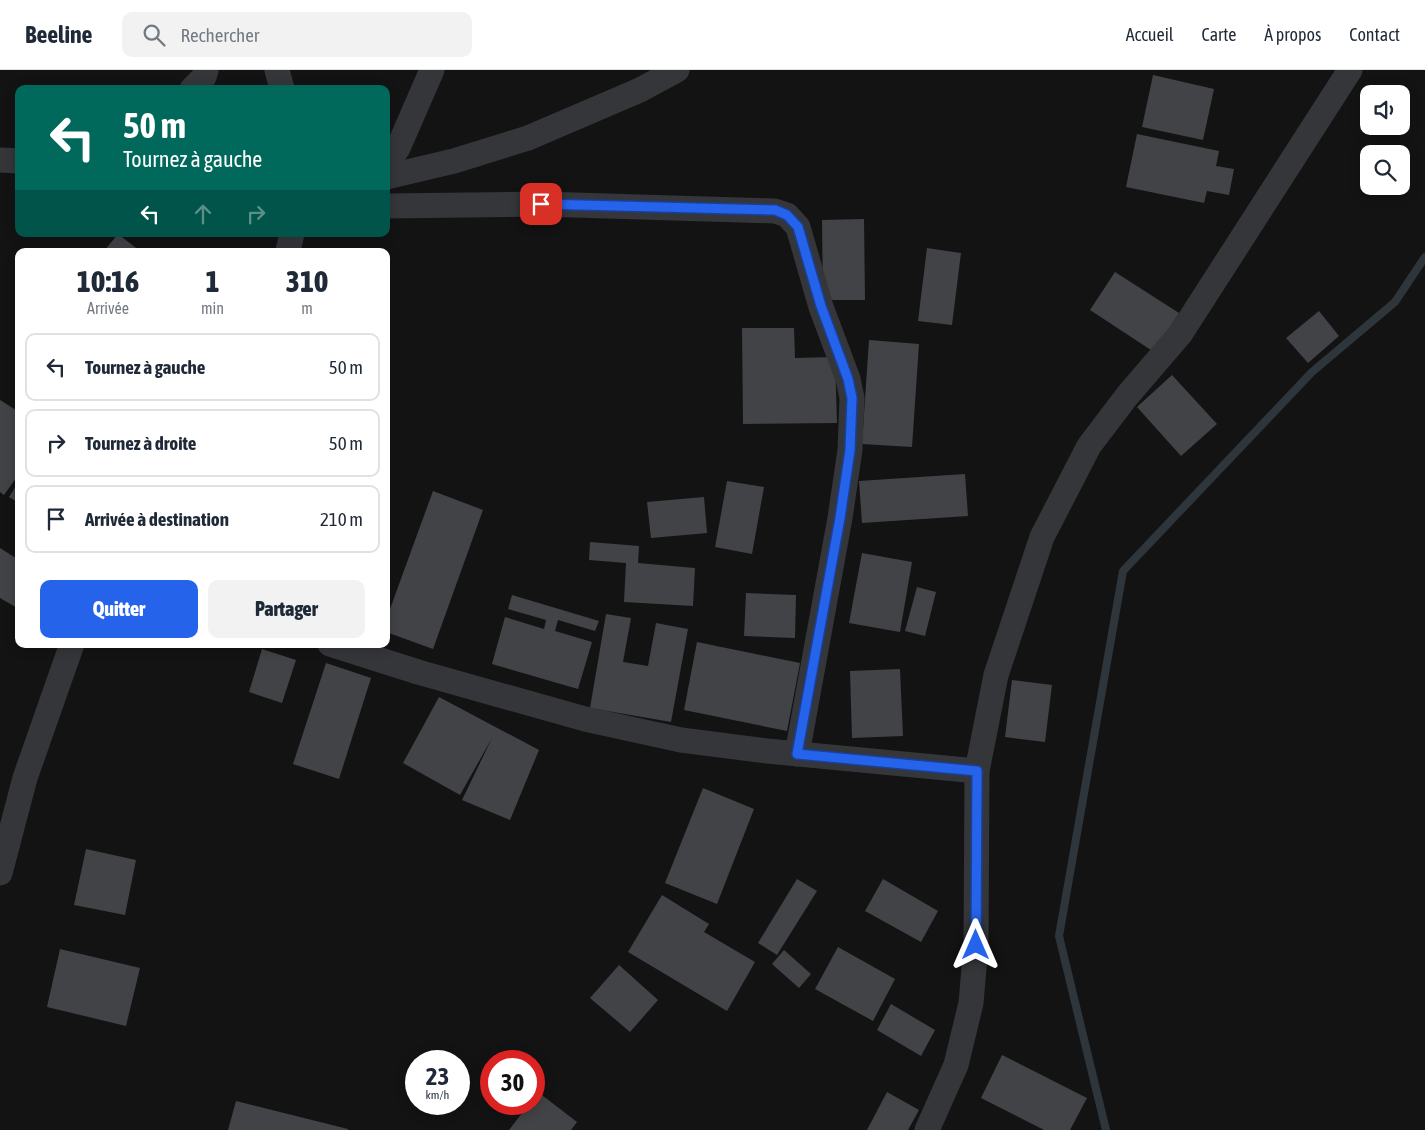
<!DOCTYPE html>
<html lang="fr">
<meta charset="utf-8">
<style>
:root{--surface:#fff;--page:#f2f2f3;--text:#1f2937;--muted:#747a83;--line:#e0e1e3;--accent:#2563eb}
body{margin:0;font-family:"Asap Condensed",sans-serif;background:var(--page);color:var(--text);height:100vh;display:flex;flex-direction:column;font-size:19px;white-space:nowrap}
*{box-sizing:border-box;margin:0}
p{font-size:16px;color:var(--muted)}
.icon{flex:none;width:28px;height:28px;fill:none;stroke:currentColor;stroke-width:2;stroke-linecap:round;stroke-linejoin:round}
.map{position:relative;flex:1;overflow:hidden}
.details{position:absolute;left:15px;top:178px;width:375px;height:400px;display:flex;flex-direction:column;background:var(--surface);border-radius:10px;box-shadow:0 2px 12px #0003}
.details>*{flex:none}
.guide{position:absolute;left:15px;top:15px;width:375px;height:152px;border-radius:10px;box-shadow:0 2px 12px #0003;background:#00695c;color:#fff;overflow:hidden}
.controls{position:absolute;left:1360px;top:15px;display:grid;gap:10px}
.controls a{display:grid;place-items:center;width:50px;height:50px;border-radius:10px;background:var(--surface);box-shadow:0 2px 12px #0003;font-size:25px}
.speed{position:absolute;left:405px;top:980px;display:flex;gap:10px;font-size:25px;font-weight:700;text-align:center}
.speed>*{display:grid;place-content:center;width:65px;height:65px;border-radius:50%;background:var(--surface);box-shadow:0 2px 12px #0003;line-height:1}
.speed small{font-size:12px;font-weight:400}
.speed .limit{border:8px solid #d22;background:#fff;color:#111}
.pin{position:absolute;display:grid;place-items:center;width:42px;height:42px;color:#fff;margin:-21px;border-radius:10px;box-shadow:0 2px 8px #0006}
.me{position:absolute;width:55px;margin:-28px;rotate:0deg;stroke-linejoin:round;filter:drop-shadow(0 0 4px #0008)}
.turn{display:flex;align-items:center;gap:18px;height:105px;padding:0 25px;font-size:22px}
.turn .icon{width:65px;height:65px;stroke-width:2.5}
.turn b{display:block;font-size:35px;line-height:42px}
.lanes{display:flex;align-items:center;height:48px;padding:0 25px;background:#0003;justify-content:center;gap:25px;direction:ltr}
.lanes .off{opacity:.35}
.eta{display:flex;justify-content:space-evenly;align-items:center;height:85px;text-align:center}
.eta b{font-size:30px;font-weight:800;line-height:35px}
.button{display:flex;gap:10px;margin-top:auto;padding:10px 25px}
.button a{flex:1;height:58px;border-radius:10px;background:var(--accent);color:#fff;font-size:20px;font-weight:800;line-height:58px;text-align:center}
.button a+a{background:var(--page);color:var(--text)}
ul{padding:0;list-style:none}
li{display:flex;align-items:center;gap:15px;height:68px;margin:0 10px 8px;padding:0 15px;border:2px solid var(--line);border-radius:10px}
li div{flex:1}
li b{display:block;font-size:19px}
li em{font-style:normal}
header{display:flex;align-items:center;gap:30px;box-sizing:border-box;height:70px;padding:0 25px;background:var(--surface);border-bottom:1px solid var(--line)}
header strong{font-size:24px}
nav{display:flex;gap:28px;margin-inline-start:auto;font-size:18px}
.search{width:350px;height:45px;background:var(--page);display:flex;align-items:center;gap:12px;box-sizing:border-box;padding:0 18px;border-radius:10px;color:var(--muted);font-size:19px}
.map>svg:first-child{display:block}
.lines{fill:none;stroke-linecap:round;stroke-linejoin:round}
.stream{stroke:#2e363c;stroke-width:8}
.building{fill:#424347}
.minor{stroke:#353639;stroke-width:25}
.route-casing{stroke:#184099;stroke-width:12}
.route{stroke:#2563eb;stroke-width:9}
</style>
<header>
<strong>Beeline</strong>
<div class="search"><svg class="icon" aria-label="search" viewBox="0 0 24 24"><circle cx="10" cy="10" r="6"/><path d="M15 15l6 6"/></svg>Rechercher</div>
<nav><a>Accueil</a><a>Carte</a><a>À propos</a><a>Contact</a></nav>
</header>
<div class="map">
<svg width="1425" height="1060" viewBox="0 0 1425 1060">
<rect width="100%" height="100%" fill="#131314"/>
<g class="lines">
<polyline class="stream" points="1106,1060 1059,866 1123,501 1312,302 1395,232 1425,187"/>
</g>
<g class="building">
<polygon points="1153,5 1214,19 1203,70 1142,57"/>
<polygon points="1137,64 1219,81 1216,96 1234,99 1229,125 1207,121 1204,133 1126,117"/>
<polygon points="864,149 865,230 823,230 822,150"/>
<polygon points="118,164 140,181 104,181"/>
<polygon points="927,178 961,183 952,255 918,251"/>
<polygon points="1115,202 1179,243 1154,282 1090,240"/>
<polygon points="1319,241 1339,266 1308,293 1286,268"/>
<polygon points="742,258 794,258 795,288 835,287 837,353 743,354"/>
<polygon points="869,270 919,274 912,377 862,374"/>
<polygon points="1172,305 1217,354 1181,386 1137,337"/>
<polygon points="0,330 19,342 19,404 4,425 0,422"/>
<polygon points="965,404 968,446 862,453 859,411"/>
<polygon points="19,411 19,433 9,427"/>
<polygon points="727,411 764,417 752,484 715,477"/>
<polygon points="433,421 483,440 433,579 386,562 386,550"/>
<polygon points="704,427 707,463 651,468 647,432"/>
<polygon points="590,472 639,476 638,493 695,498 693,536 624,532 626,493 589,490"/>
<polygon points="0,478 19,490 19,539 0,528"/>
<polygon points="862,483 912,492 900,562 849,553"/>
<polygon points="917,517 936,522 925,566 905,561"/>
<polygon points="746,523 796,525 795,568 744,566"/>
<polygon points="512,525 599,551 595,561 558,550 555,561 592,572 578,619 492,594 505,547 544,559 546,550 508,539"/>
<polygon points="606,544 631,548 623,592 648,596 656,553 688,559 671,652 590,638"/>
<polygon points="697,572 800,593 787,661 684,640"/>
<polygon points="262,579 296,590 282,633 249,622"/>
<polygon points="326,593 371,608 339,709 293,694"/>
<polygon points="900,599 903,666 852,668 850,601"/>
<polygon points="1012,610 1052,615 1045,672 1005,667"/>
<polygon points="439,627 539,680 510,750 462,730 492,668 460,725 403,693"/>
<polygon points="703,718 754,739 717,834 665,813"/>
<polygon points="86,779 136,790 125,845 74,835"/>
<polygon points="797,809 817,821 777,885 758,873"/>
<polygon points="883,809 938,841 921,872 865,841"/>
<polygon points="662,825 709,854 704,862 755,892 727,941 628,882"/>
<polygon points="838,877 895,909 873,951 815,919"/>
<polygon points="60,879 140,898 126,956 47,937"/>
<polygon points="784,880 811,904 799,918 772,894"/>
<polygon points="619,895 658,930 630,962 590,928"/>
<polygon points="891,934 935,960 921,986 877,960"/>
<polygon points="1002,985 1087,1028 1070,1060 1044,1060 981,1028"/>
<polygon points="538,1022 577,1052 571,1060 509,1060 529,1034 534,1034 534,1028"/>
<polygon points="887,1022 919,1040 908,1060 867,1060"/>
<polygon points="236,1031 348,1059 348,1060 228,1060"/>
</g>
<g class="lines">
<g class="minor">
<polyline points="277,0 282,19"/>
<polyline points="192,19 204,7 206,0"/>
<polyline points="0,90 19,91"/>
<polyline points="386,95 398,78 432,0"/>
<polyline points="386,107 454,91 528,68 640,20 677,0"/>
<polyline points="386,136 541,134 775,141 787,145 798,157 821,237 848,309 852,328 850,380 840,448 797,684"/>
<polyline points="288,181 292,164"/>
<polyline points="330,574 418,602 585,649 681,670 767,681 977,701"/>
<polyline points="0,803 25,708 72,574"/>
<polyline points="927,1060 956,995 971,933 976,875 977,701 996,605 1042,467 1089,376 1127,326 1181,263 1350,0"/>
</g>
</g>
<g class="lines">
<defs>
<polyline id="route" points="541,134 775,140 787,145 798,157 821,236 848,309 852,328 850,380 840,448 797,684 977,701 976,875"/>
</defs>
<use href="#route" class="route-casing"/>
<use href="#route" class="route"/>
</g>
</svg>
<div class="controls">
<a><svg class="icon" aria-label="sound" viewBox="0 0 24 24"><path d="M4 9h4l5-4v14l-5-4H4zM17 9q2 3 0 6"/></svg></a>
<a><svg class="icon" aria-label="search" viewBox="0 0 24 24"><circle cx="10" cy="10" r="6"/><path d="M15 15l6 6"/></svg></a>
</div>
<div class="speed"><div>23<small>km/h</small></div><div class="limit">30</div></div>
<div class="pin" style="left:541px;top:134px;background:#d93025"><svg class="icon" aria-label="arrive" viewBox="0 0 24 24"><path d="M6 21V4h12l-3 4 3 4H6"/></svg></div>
<svg class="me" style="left:976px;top:875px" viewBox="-20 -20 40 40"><path d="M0-17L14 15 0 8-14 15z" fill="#2563eb" stroke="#fff" stroke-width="4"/></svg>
<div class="guide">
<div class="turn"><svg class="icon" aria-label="left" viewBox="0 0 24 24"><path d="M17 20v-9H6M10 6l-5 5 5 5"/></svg><div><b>50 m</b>Tournez à gauche</div></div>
<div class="lanes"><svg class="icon" aria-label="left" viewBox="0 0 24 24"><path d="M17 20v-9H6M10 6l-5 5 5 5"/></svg><svg class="icon off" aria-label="ahead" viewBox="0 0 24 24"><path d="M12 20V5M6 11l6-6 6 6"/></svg><svg class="icon off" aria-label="right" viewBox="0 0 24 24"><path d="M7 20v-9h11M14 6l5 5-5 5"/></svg></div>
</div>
<section class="details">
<div class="eta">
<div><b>10:16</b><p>Arrivée</p></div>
<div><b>1</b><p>min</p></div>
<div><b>310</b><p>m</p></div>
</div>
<ul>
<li><svg class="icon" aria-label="left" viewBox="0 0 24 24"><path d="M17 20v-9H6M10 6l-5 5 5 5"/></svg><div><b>Tournez à gauche</b></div><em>50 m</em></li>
<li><svg class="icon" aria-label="right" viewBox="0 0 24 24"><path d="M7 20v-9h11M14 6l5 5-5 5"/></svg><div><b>Tournez à droite</b></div><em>50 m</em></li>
<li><svg class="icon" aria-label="arrive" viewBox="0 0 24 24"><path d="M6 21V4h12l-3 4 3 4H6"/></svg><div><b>Arrivée à destination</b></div><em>210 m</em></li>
</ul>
<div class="button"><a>Quitter</a><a>Partager</a></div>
</section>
</div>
